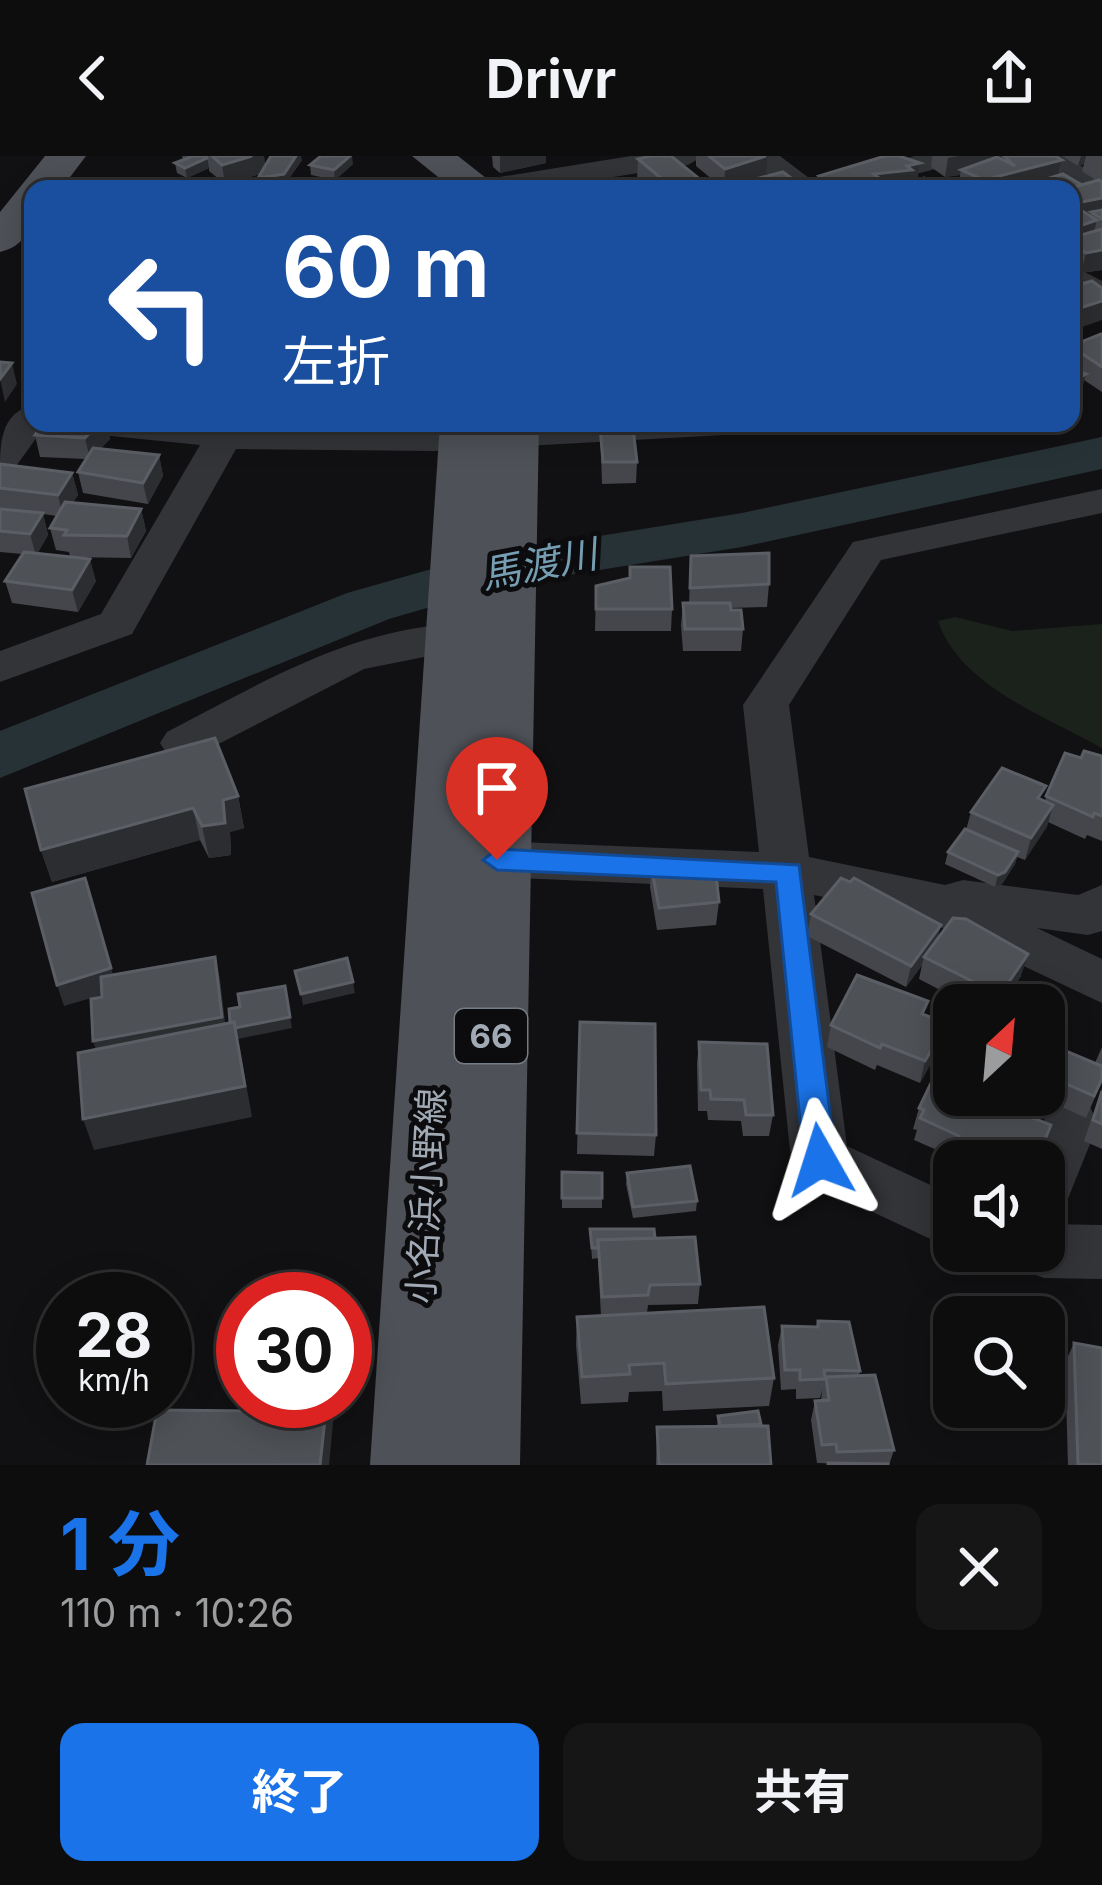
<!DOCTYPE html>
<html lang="ja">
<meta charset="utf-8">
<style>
:root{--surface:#0d0d0e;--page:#161617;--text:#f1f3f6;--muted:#9a9c9e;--line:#2d2d2e;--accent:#1a73e8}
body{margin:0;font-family:Inter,"Noto Sans JP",sans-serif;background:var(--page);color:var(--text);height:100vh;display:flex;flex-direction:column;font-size:45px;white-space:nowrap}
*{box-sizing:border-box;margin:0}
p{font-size:39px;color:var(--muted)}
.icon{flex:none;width:66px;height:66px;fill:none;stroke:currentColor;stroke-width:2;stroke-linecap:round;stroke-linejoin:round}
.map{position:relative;height:1309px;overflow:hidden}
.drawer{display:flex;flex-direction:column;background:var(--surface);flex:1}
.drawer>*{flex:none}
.top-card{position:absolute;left:24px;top:24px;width:1056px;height:252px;border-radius:24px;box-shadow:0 6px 30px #0003,0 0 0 3px var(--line);background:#1a4fa0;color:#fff;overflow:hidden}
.needle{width:78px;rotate:26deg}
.tools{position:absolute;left:933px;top:828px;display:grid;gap:24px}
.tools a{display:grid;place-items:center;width:132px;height:132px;border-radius:24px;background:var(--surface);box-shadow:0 6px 30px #0003,0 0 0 3px var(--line);font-size:60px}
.speed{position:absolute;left:36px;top:1116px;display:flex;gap:24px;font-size:60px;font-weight:700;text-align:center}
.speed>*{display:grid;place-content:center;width:156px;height:156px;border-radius:50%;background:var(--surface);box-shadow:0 6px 30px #0003,0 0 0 3px var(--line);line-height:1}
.speed small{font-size:30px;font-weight:400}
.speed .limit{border:18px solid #d22;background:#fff;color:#111}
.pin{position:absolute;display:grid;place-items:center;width:102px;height:102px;color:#fff;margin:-123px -51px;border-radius:50% 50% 50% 0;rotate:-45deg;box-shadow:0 0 12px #0007}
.pin .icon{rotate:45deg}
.me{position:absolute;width:132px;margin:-66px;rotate:354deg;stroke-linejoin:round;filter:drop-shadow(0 0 9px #0008)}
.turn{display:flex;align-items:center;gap:42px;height:252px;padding:0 60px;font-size:54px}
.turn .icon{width:156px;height:156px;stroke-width:2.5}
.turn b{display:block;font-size:84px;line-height:102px}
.round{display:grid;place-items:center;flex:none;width:126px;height:126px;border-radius:24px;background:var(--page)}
.overview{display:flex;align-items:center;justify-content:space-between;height:204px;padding:0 60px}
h1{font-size:72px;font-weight:700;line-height:90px;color:var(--accent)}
.button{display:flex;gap:24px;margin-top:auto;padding:24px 60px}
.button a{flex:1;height:138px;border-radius:24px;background:var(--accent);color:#fff;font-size:48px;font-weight:700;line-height:138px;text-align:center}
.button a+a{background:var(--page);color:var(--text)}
header{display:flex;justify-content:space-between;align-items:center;height:156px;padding:0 60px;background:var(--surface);font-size:54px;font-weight:700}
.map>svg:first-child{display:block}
.green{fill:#1b221b}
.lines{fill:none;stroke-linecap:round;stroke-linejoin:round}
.river{fill:#273237;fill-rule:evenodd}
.minor{fill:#323438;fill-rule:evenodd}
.major{fill:#4e5157;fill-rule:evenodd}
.wall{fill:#44464b}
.shaded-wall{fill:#2b2d30}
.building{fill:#4e5156;stroke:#5b5f65;stroke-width:3}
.route{fill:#1a73e8;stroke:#114b97;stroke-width:3}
.labels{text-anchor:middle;stroke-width:10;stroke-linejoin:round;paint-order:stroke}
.shield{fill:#0c0c0e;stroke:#747b82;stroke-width:3}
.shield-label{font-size:33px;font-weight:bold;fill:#a1aab4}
.street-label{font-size:36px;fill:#a1aab4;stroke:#0c0c0e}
.water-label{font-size:39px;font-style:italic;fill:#769eb2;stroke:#0c0c0e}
</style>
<header><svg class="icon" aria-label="back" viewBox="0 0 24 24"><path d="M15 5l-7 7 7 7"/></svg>Drivr<svg class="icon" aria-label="share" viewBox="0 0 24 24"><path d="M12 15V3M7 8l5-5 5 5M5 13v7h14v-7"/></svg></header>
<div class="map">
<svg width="1102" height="1309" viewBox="0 0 1102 1309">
<rect width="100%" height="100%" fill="#111113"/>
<path class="green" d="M 955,461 L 1012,475 L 1102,468 L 1102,592 C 1045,560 960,530 938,465 Z"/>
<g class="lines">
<polygon class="river" points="1102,281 1102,313 742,391 506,429 389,463 0,622 0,575 347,437 481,399 742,357"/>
<g class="minor">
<polygon points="631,0 703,0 688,9 539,33 465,33 481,24"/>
<polygon points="746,0 780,0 813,25 915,0 968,0 964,6 855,33 784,33"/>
<polygon points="1029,0 1065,0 1102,23 1102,46"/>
<polygon points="1071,109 1102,125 1102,151 1071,135"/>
<path d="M 33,249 L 33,267 L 47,267 L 14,313 L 0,317 C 0,288 0,257 33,249 Z"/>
<polygon points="73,267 434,273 760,267 741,278 434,295 236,293 132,478 0,526 0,495 101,458 200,289 92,278"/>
<polygon points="1102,333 1102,357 881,404 789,549 809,701 945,729 963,724 1078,739 1102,729 1102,775 1088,779 1037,772 1102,803 1102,847 917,760 814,739 847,990 954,1040 954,1094 800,1022 791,1004 763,733 497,721 480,716 472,703 480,690 497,685 759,696 743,549 853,386"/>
<path d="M 454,468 L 469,472 L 476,482 L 469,492 L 364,513 L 199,598 L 183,603 L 167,598 L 160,587 L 167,576 C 260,528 347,474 454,468 Z"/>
<polygon points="1070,944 1090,951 1098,968 1065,1050 1044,1057 1044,1005 1026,1005 1050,951"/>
<polygon points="1044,1068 1102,1069 1102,1123 1044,1122 1023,1114 1014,1095 1044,1095"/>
</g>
<g class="major">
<path d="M 45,0 L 86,0 L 61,33 L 33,33 C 33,62 33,88 0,96 L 0,56 Z"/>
<polygon points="412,0 458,0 500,33 453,33"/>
<polygon points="440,267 539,267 520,1309 370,1309"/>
</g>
</g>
<g class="wall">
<polygon points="182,0 264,0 265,10 302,4 285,28 259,32 260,18 225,28 209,15 209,12 187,22 177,17 175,7 183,4"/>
<polygon points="492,0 546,0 546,7 500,17 493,11"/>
<polygon points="696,0 768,0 766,19 755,23 802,30 801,33 742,33 743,27 724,33 696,10"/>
<polygon points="932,0 1055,0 1062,4 1059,19 1082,29 1097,25 1082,15 1084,8 1078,10 1062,0 1102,0 1102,114 1081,117 1071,110 1071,33 958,33 960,19 945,21 931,11"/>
<polygon points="638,3 712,33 649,33 637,23"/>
<polygon points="920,7 917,24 952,33 817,33 819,20"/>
<polygon points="353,8 335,24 311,19 310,9"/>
<polygon points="33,89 33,116 28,96"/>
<polygon points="1102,179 1102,236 1084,224 1080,239 1071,244 1071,188"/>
<polygon points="44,267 106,267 110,283 100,293 159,299 163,320 148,348 83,337 78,316 86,303 40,301 35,279"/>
<polygon points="600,270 637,306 636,327 602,328"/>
<polygon points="0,308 72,317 78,339 72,347 141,353 146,375 131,402 70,401 69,396 56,394 50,372 57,360 43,358 48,379 37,398 96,425 78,456 12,447 5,425 22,398 0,396"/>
<polygon points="691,400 769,428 767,451 730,452 743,473 741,495 683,495 681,469 683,447 689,447"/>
<polygon points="596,430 672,453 671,475 595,475"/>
<polygon points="1102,600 1102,685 1087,679 1085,683 1048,666 1025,704 1017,701 1015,708 1002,728 995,731 945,708 948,696 966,674 971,656 1045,645 1046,640 1081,602"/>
<polygon points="238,640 244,672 230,676 231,699 209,702 200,684 52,726 41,694"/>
<polygon points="651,709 719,746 716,769 657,774 650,731"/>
<polygon points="811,758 941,769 937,783 1021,820 1001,849 969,849 919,823 922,809 906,831 807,780"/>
<polygon points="924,859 941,889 920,927 877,909 875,914 827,891 831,869"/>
<polygon points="580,866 656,979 654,1000 577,998"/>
<polygon points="954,872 954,939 1018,939 1011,953 1051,969 1037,1005 954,1005 954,1010 950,1008 953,1001 914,984 917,974 913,973 919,952 942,926 932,922 938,901"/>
<polygon points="699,886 773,959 769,980 743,980 741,965 708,964 707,955 698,955 697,908"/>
<polygon points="1044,886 1095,907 1102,891 1102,925 1086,962 1036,939 1044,939"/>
<polygon points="1102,932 1102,993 1084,985"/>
<polygon points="562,1016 602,1017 602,1052 562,1052"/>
<polygon points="627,1017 697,1045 696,1055 633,1062 626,1028"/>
<polygon points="590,1073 655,1082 700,1128 698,1148 648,1149 647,1157 774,1222 769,1250 663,1255 662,1235 629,1236 628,1246 581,1248 576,1189 577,1161 601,1160 598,1102 592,1103"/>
<polygon points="818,1165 860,1215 859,1219 894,1294 889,1309 817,1307 811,1264 815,1245 821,1244 822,1234 820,1242 796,1243 796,1233 781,1234 778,1189 782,1170 816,1171"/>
<polygon points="1074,1187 1102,1309 1068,1309 1065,1207"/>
<polygon points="718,1260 761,1268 771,1309 656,1309 657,1271 717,1271"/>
</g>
<g class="shaded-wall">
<polygon points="189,0 207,0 209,12 187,22 185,12 191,9"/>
<polygon points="252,0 264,0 266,16 225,28 222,9"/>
<polygon points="296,0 301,0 302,4 285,28 259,32 258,22"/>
<polygon points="350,0 352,0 353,8 335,24 334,14"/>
<polygon points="500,0 546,0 546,7 500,17"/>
<polygon points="768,0 766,19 724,33 725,13"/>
<polygon points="959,0 1001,0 999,10 961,14 960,19 945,21 948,2"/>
<polygon points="1081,0 1086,0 1084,8 1078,10"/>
<polygon points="1062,4 1057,24 1023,33 982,33 984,24"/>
<polygon points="920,7 917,26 909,33 838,33 874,18"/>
<polygon points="1102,42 1102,61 1091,56 1089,64 1072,67 1077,47"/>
<polygon points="1097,64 1092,84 1071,87 1071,73"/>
<polygon points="1102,94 1102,114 1081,117 1086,97"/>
<polygon points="1102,145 1102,164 1074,174 1071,183 1071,155"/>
<polygon points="12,207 17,228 5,246 0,223"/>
<polygon points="1086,218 1080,239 1071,244 1071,226"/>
<polygon points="99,267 106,267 110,283 90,303 85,282"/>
<polygon points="159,299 163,320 148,348 143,327"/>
<polygon points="72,317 78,339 63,361 58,339"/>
<polygon points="141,353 146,375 131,402 127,380"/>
<polygon points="43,357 48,379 36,400 30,378"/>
<polygon points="90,403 96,425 78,456 72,434"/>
<polygon points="238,640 244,672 230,676 231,699 209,702 202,670 223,644"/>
<polygon points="1053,649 1047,671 1025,704 1031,682"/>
<polygon points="193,652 200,684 52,726 41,694"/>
<polygon points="1018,696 1015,708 1002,728 995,731 998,719"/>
<polygon points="941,769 935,791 924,801 922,809 906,831 911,810"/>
<polygon points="1028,798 1021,820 1001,849 997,849 1000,839"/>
<polygon points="215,801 220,823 227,883 100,907 93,885"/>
<polygon points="111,812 118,834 64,850 57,829"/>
<polygon points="353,826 355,837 303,849 301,838"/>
<polygon points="290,861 292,872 238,883 252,961 94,994 83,963 231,872"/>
<polygon points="947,867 941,889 920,927 925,905"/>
<polygon points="327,1245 335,1245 329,1309 320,1309"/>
</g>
<g class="building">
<polygon points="193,0 207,0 207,2 185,12 175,7"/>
<polygon points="212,0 252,0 222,9"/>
<polygon points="271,0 296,0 284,18 258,22"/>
<polygon points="321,0 350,0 334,14 310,9"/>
<polygon points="651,0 671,0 712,33 674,33 638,3"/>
<polygon points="709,0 766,0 725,13"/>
<polygon points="885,0 899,0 920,7 907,10 912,14 874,18 879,22 838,33 819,20"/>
<polygon points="1004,0 1055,0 1062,4 984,24 961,14 997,1 1015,10"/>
<polygon points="783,16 802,30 789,33 752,33 743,26"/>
<polygon points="1063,18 1082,29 1067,33 1049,33 1037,26"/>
<polygon points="924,22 952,33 883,33"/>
<polygon points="304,24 345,28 342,33 298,33"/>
<polygon points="1035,24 1049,33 1006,33"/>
<polygon points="1099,24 1102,26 1102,42 1077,47 1071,44 1071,33 1067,33"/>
<polygon points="1071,48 1097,64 1071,73"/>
<polygon points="1102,54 1102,63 1091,56"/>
<polygon points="1102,73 1102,94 1086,97 1071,87 1071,82"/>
<polygon points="1092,125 1102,132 1102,145 1071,155 1071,131"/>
<polygon points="1101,178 1102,179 1102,211 1071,190"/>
<polygon points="0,206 12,207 0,223"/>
<polygon points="1071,213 1086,218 1071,226"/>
<polygon points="44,267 99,267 85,282 35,279"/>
<polygon points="600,270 633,272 637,306 603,306"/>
<polygon points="93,292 159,299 143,327 78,316"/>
<polygon points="0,308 72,317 58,339 0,332"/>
<polygon points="65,346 141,353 127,380 64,379 67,374 50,372"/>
<polygon points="0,353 43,357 30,378 0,375"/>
<polygon points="24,396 90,403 72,434 5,425"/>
<polygon points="769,397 769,428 690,432 691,400"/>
<polygon points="630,411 670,411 672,453 596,453 596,430 630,422"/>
<polygon points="683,447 730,447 731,454 741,454 743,473 685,473"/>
<polygon points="215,582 238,640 223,644 225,667 202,670 193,652 41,694 25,633"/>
<polygon points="1084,595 1102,600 1102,660 1094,657 1093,661 1046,640 1065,597 1081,602"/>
<polygon points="1002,612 1046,630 1038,642 1053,649 1031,682 971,656"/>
<polygon points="965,673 1018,696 1005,716 998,719 948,696"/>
<polygon points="715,708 719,746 659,752 651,709"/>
<polygon points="85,722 111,812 57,829 32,737"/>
<polygon points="841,722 850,726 854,722 941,769 911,810 811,758"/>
<polygon points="953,762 966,763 1028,798 1000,839 924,801"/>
<polygon points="215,801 222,861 93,885 91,843 102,841 101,821"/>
<polygon points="347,802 353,826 301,838 295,815"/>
<polygon points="857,819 928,845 922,858 947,867 925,905 882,888 880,892 831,869"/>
<polygon points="285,830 290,861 235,872 234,866 230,866 229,853 240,851 238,838"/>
<polygon points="234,866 245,930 83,963 78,897"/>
<polygon points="580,866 655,868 656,979 577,977"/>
<polygon points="954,872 954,908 938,901"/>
<polygon points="699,886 767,888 773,959 746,959 744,944 711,943 710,934 701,934"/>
<polygon points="1044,886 1102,910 1102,923 1094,940 1044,918"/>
<polygon points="933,923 954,931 954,939 974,939 1051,969 1036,1005 990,1005 992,1003 957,987 959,980 920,962 924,954 919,952"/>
<polygon points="1102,935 1102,968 1093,964"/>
<polygon points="991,939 1015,939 1011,948"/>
<polygon points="690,1010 697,1045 633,1051 627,1017"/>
<polygon points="562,1016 602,1017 602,1042 562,1042"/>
<polygon points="590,1073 654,1073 655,1082 598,1084 598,1092 592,1092"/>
<polygon points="695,1081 700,1128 650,1129 648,1139 602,1141 598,1084"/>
<polygon points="764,1151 774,1222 666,1228 664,1207 629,1209 630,1218 582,1221 577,1161"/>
<polygon points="818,1165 849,1166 860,1215 824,1214 825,1223 800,1224 800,1214 785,1214 782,1170 818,1171"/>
<polygon points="1074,1187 1102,1192 1102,1309 1078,1308"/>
<polygon points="875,1219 894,1294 837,1296 836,1288 822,1289 815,1245 829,1244 826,1221"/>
<polygon points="266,1245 327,1245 320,1309 147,1309 157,1254 265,1255"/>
<polygon points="758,1255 761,1268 720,1270 718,1260"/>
<polygon points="768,1270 771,1309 659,1309 657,1271"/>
<polygon points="828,1307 888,1308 888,1309 828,1309"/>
</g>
<polygon class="route" points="497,693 799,709 836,1004 831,1013 808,1013 804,1004 776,726 497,714 483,704"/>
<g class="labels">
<rect class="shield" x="455" y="853" width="72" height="54" rx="9"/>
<g class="shield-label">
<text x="491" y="892">66</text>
</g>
<g class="street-label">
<text transform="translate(426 1040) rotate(-87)" y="13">小名浜小野線</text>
</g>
<g class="water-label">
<text transform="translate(539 408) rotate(-11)" y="14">馬渡川</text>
</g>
</g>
</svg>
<div class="tools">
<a><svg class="needle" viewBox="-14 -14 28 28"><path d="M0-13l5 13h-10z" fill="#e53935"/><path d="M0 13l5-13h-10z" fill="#9a9c9e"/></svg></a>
<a><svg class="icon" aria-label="sound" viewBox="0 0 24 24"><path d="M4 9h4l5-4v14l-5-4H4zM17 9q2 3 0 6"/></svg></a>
<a><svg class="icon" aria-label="search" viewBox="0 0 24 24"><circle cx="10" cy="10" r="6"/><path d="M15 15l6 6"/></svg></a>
</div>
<div class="speed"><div>28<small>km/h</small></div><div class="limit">30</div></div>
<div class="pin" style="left:497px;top:704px;background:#d93025"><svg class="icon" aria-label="arrive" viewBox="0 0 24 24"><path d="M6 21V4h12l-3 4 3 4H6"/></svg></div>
<svg class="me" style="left:820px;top:1004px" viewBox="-20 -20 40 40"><path d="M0-17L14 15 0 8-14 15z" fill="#1a73e8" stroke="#fff" stroke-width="4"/></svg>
<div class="top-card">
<div class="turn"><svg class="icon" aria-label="left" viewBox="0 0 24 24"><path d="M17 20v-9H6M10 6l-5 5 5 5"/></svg><div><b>60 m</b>左折</div></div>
</div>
</div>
<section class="drawer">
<div class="overview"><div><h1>1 分</h1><p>110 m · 10:26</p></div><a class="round"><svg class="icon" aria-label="close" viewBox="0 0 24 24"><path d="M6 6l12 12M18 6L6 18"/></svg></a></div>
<div class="button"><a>終了</a><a>共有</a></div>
</section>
